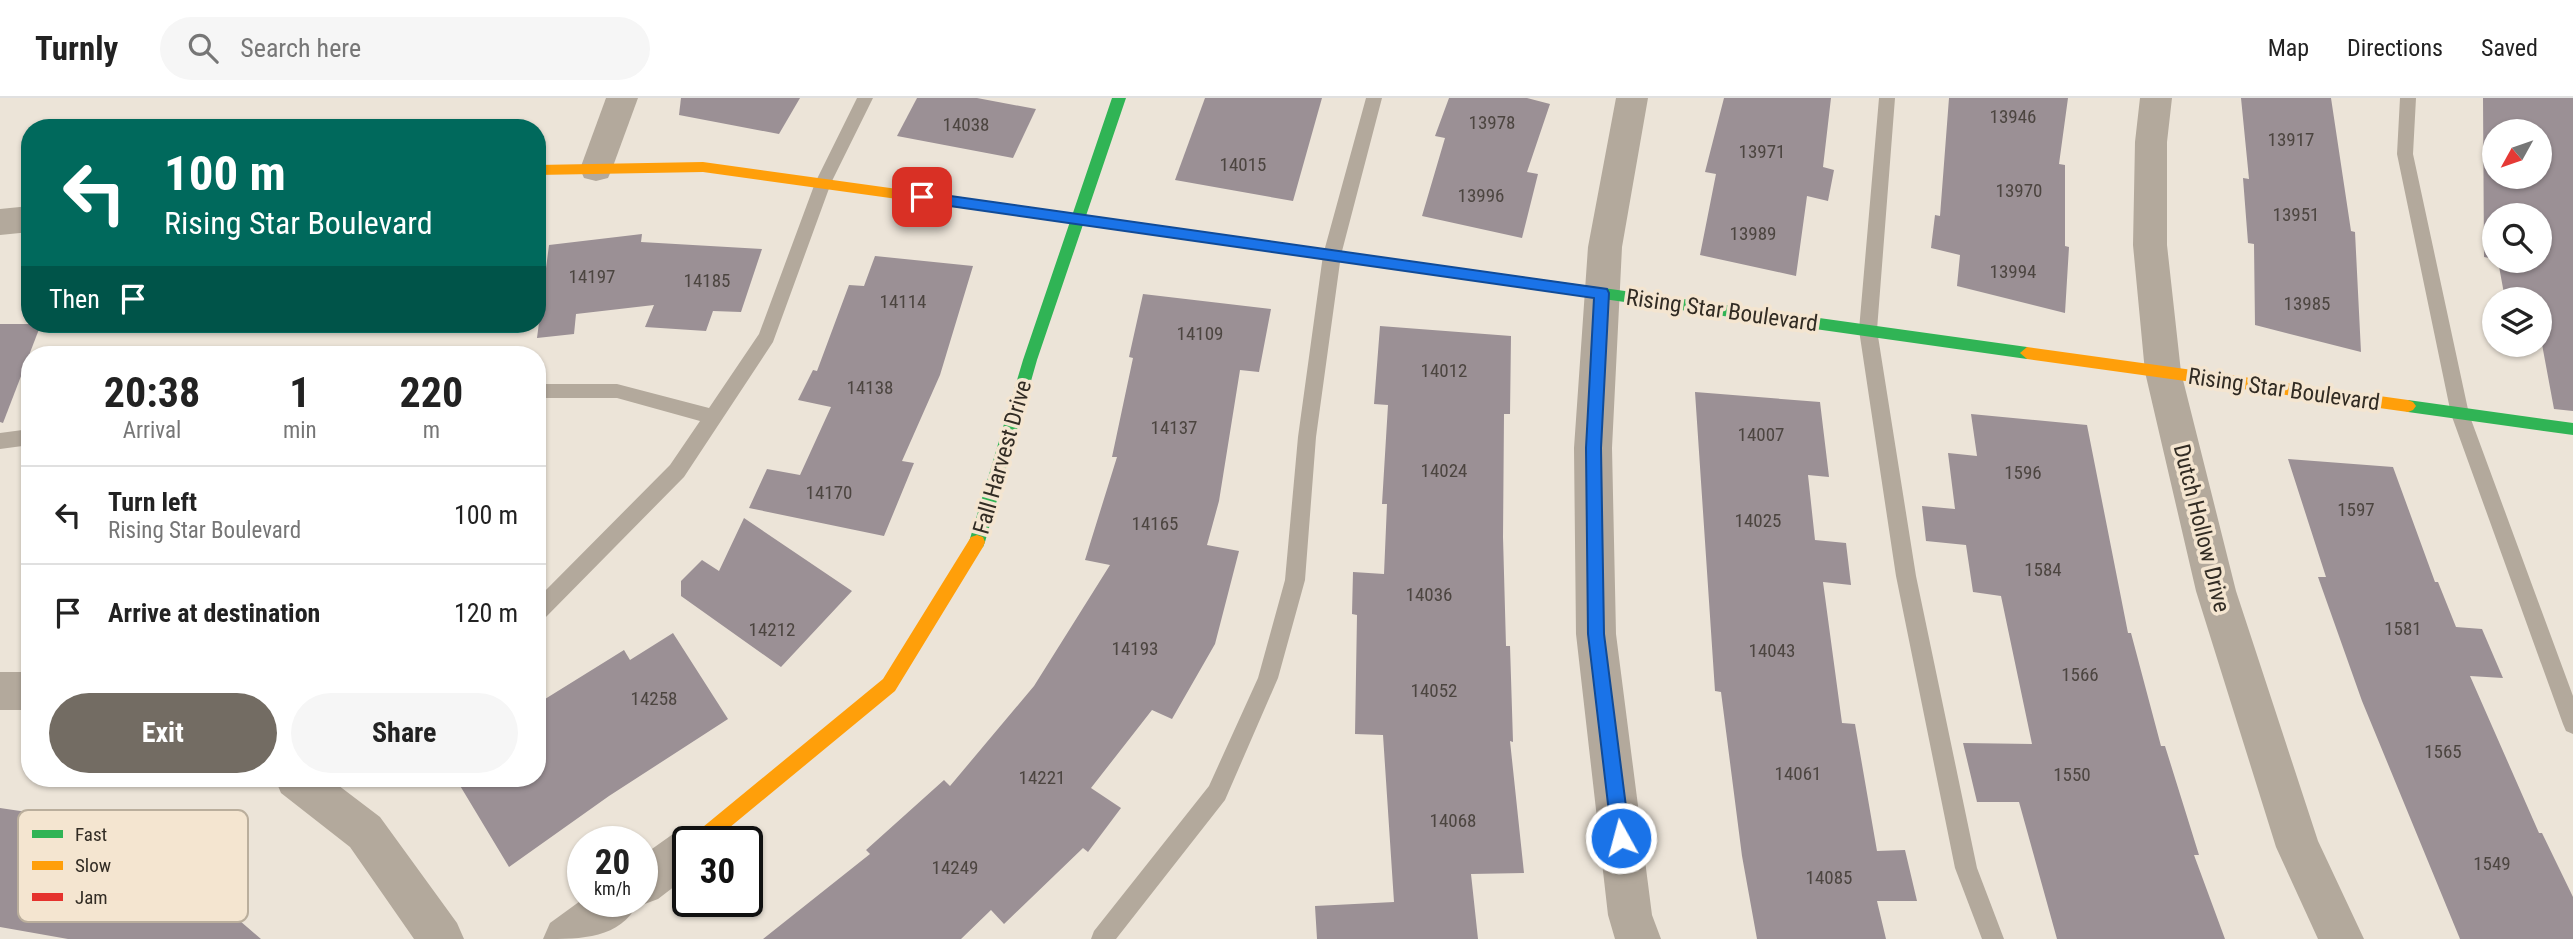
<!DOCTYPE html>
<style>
:root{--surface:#fff;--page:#f6f6f6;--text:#222;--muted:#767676;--line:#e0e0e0;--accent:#736c63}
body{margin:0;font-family:"Roboto Condensed",sans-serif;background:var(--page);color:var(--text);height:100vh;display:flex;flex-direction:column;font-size:26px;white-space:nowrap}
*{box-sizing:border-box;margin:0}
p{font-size:23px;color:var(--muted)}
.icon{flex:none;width:38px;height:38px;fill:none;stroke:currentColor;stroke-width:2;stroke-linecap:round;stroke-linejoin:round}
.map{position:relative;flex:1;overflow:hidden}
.details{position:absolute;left:21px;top:248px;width:525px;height:441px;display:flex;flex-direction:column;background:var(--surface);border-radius:28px;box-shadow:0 2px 5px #0004}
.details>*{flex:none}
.top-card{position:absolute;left:21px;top:21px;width:525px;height:214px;border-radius:28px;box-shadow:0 2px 5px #0004;background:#00695c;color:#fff;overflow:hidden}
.needle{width:46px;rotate:230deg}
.controls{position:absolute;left:2482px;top:21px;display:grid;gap:14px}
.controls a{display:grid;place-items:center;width:70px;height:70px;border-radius:50%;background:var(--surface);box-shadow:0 2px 5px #0004;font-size:35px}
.speed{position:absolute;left:567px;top:728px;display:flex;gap:14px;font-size:35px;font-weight:700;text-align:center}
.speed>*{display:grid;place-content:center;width:91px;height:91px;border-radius:50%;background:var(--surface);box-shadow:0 2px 5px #0004;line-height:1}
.speed small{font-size:18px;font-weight:400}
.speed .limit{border:4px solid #111;border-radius:10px;background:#fff;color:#111}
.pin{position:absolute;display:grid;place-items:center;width:60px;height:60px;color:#fff;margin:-30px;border-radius:14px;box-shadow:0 4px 10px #0006}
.me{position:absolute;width:77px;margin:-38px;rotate:353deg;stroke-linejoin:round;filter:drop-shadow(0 0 5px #0008)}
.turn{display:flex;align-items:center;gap:24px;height:147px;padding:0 28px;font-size:32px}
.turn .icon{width:91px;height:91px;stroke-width:2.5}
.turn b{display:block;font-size:49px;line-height:60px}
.then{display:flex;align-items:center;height:66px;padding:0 28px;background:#0003;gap:14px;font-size:26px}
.eta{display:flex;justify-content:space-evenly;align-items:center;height:119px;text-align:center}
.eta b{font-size:42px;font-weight:700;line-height:49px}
.action{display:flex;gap:14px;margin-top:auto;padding:14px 28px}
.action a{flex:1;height:80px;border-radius:42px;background:var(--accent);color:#fff;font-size:28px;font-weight:700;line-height:80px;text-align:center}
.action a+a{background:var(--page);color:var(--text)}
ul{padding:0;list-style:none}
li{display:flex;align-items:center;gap:21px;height:98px;padding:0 28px;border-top:2px solid var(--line)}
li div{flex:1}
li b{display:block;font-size:26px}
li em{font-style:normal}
header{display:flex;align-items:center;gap:42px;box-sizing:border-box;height:98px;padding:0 35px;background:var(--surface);border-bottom:2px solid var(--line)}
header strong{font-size:33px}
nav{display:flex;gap:38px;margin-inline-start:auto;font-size:24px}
.search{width:490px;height:63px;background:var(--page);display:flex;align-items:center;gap:18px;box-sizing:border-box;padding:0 24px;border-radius:38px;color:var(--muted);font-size:26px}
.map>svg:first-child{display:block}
.building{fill:#9b9095;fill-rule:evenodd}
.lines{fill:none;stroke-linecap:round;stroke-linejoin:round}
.lane{fill:#b3a99c;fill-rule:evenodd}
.street{fill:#b3a99c;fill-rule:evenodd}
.fast{fill:#30b455;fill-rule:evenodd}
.slow{fill:#ff9f0a;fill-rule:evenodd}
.jam{fill:#e5322d;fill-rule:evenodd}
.route{fill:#1a73e8;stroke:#114b97;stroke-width:2}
.labels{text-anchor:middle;stroke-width:7;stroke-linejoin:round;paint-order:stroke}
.number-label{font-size:19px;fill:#4c4540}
.street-label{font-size:23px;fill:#322c24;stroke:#f4e5d0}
.key{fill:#f4e5d0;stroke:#baae9c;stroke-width:2}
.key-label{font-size:19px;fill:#322c24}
</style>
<header>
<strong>Turnly</strong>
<div class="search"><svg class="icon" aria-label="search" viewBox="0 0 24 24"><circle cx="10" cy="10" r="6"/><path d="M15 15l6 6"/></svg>Search here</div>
<nav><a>Map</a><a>Directions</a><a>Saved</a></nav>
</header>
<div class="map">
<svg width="2573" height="841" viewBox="0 0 2573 841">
<rect width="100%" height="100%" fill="#ece4d8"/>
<g class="building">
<polygon points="681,0 800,0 779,36 679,17"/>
<polygon points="917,0 977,0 1036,11 1013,60 897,38"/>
<polygon points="1205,0 1322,0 1293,103 1175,82"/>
<polygon points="1449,0 1527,0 1550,6 1527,74 1538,76 1522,140 1422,118 1445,40 1435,38"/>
<polygon points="1724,0 1831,0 1823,69 1834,72 1828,103 1807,98 1796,178 1700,157 1716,76 1705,74"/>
<polygon points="1949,0 2068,0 2059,66 2065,67 2065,148 2069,149 2065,215 1957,188 1960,157 1931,150 1935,117 1940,118"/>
<polygon points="2241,0 2331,0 2351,133 2355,134 2361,254 2255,227 2254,146 2248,145 2243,80 2249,81"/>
<path d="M 2483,0 L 2573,0 L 2573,313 L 2554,311 L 2539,230 L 2539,201 L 2505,201 L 2498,163 L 2539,163 L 2539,117 L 2494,117 L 2494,161 L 2484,159 ZM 2494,33 L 2539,33 L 2539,79 L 2494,79 Z"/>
<polygon points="642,136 641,144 762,151 741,214 713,213 706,233 645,229 654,207 576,216 574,236 537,240 549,147"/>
<polygon points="875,158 973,168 940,277 902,363 914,365 884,438 749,410 767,371 800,377 831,309 798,302 813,272 817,273 849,187 864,188"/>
<polygon points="1143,196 1271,211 1259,274 1240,272 1219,403 1207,447 1239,453 1215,546 1172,621 1152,612 1091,690 1121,710 1088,754 1083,750 1004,826 991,812 961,841 763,841 870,756 866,752 944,682 950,688 1034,588 1110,467 1085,462 1117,359 1112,359 1133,260 1129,259"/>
<polygon points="0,226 41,226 3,325 0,324"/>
<polygon points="1380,228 1511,238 1510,316 1504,316 1503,439 1506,548 1510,548 1513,644 1510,643 1524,775 1471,776 1478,841 1317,841 1315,808 1394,804 1383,637 1355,636 1357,517 1352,516 1353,474 1384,476 1387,406 1382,406 1388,307 1374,306"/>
<polygon points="1695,294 1820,304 1829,379 1808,377 1815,442 1846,445 1851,487 1823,484 1842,625 1855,626 1877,753 1905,752 1917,803 1877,803 1886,841 1757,841 1742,758 1721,594 1715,593"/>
<polygon points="1971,316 2087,327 2128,535 2131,535 2161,648 2165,648 2199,757 2194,757 2225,841 2057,841 2019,704 1977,704 1963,645 2032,646 2001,498 1973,494 1966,447 1926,443 1922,408 1955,411 1948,355 1977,358"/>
<polygon points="2288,361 2393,369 2435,484 2438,484 2456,529 2482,531 2503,580 2470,578 2539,735 2542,735 2573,799 2573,841 2460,841 2362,603 2318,479 2326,479"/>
<polygon points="744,420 852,493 781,569 681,498 681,483 702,462 719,473"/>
<polygon points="673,535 728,621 609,698 509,769 456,681 537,681 537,606 624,552 630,562"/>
<polygon points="0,710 108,726 217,792 211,798 261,841 68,841 0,829"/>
</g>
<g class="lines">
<g class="lane">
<polygon points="857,0 873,0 831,85 773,244 684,379 544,521 537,524 537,501 670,367 700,323 617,300 537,300 537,286 617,286 709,310 759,236 815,85"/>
<polygon points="1366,0 1382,0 1341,157 1316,339 1305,482 1278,580 1225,702 1116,841 1091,841 1094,833 1209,688 1258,580 1285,482 1298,339 1323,157"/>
<polygon points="1879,0 1895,0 1877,232 1916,478 1977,770 2004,841 1982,841 1955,770 1896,478 1859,232"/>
<polygon points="2400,0 2416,0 2413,56 2469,316 2573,598 2573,636 2566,633 2563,626 2451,316 2397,56"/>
<polygon points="30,331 30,347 0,351 0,335"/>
</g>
<g class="street">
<polygon points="606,0 638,0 612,71 608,80 596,83 584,80 580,71"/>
<polygon points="1616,0 1648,0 1622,149 1612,350 1616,536 1652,817 1661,841 1615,841 1608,817 1576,536 1574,350 1588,149"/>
<polygon points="2140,0 2172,0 2167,44 2167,147 2181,274 2236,493 2318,743 2364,841 2318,841 2276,749 2196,493 2145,274 2133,147 2135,44"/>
<polygon points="30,108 30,134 0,137 0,111"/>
<rect x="0" y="574" width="30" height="38"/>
<polygon points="275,681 330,681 380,719 457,825 464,841 414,841 350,749 281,695"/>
<path d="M 688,730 L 703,736 L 707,744 L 688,744 L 688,778 L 658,801 L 642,807 L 638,805 C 620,841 582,841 543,841 L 550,825 L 583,801 L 583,803 L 642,803 L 642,758 L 673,736 Z"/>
</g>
<g class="fast">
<polygon points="1112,0 1126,0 1037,262 985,444 983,449 977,451 971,449 969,444 1023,262"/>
<polygon points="1201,134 2027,249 2034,255 2027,261 1201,144 1194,139"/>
<polygon points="2408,302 2573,325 2573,337 2408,314 2403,312 2400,308 2403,304"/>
</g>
<g class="slow">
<polygon points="703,64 984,103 991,108 984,113 703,74 537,77 537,67"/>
<polygon points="2027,249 2408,302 2413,304 2416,308 2413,312 2408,314 2027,261 2020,255"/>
<polygon points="977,437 983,439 985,444 983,449 895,593 712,744 689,744 692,738 883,581 971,439"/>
</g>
<polygon class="jam" points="984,103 1201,134 1208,139 1201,144 984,113 977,108"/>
</g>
<polygon class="route" points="922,94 1607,191 1609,195 1601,350 1604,536 1630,740 1627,746 1621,749 1614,746 1612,740 1588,536 1586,350 1594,200 922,104 915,99"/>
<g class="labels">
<g class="number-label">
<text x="2013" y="25">13946</text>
<text x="1492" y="31">13978</text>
<text x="966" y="33">14038</text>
<text x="2291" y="48">13917</text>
<text x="1762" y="60">13971</text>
<text x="1243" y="73">14015</text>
<text x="2019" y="99">13970</text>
<text x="1481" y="104">13996</text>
<text x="2296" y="123">13951</text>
<text x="1753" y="142">13989</text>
<text x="2013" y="180">13994</text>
<text x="592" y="185">14197</text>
<text x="707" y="189">14185</text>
<text x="903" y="210">14114</text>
<text x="2307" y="212">13985</text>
<text x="1200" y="242">14109</text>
<text x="1444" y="279">14012</text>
<text x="870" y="296">14138</text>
<text x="1174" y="336">14137</text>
<text x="1761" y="343">14007</text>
<text x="1444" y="379">14024</text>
<text x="2023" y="381">1596</text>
<text x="829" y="401">14170</text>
<text x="2356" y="418">1597</text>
<text x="1758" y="429">14025</text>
<text x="1155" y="432">14165</text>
<text x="2043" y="478">1584</text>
<text x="1429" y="503">14036</text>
<text x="2403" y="537">1581</text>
<text x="772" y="538">14212</text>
<text x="1135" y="557">14193</text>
<text x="1772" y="559">14043</text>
<text x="2080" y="583">1566</text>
<text x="1434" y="599">14052</text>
<text x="654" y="607">14258</text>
<text x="2443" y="660">1565</text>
<text x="1798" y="682">14061</text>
<text x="2072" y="683">1550</text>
<text x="1042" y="686">14221</text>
<text x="1453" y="729">14068</text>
<text x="2492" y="772">1549</text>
<text x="955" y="776">14249</text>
<text x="1829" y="786">14085</text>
</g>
<g class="street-label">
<text transform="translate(1722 212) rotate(8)" y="8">Rising Star Boulevard</text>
<text transform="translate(2284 291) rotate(8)" y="8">Rising Star Boulevard</text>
<text transform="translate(1002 359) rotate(-74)" y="8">Fall Harvest Drive</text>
<text transform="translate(2202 430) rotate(76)" y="8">Dutch Hollow Drive</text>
</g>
</g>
<rect x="18" y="712" width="230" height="112" rx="10" class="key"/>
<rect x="32" y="732" width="31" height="8" fill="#30b455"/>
<rect x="32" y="763" width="31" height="9" fill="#ff9f0a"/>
<rect x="32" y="795" width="31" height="8" fill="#e5322d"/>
<g class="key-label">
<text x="75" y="743">Fast</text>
<text x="75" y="774">Slow</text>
<text x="75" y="806">Jam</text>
</g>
</svg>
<div class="controls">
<a><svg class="needle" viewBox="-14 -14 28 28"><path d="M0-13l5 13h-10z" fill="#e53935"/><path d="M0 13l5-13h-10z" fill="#767676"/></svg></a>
<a><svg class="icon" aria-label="search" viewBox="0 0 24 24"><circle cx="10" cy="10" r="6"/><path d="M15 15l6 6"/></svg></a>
<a><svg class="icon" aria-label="layers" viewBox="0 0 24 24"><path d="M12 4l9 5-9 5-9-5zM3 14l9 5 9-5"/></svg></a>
</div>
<div class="speed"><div>20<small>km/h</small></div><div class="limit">30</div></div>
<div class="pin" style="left:922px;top:99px;background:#d93025"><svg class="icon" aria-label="arrive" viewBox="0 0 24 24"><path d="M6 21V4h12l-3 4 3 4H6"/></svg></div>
<svg class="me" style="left:1621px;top:740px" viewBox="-20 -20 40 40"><circle r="17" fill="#1a73e8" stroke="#fff" stroke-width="3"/><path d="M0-11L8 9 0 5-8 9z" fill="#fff"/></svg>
<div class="top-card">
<div class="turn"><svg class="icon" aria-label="left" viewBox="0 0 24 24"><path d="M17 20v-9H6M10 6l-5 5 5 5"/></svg><div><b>100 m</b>Rising Star Boulevard</div></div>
<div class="then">Then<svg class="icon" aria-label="arrive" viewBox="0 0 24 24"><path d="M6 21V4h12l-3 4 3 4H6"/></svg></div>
</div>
<section class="details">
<div class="eta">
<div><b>20:38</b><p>Arrival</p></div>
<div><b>1</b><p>min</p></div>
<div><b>220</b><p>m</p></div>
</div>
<ul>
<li><svg class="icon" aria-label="left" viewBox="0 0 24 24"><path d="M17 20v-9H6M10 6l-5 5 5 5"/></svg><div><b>Turn left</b><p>Rising Star Boulevard</p></div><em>100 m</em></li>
<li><svg class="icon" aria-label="arrive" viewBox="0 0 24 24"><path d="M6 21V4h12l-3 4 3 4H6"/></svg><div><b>Arrive at destination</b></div><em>120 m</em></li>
</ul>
<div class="action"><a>Exit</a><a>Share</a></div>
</section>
</div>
